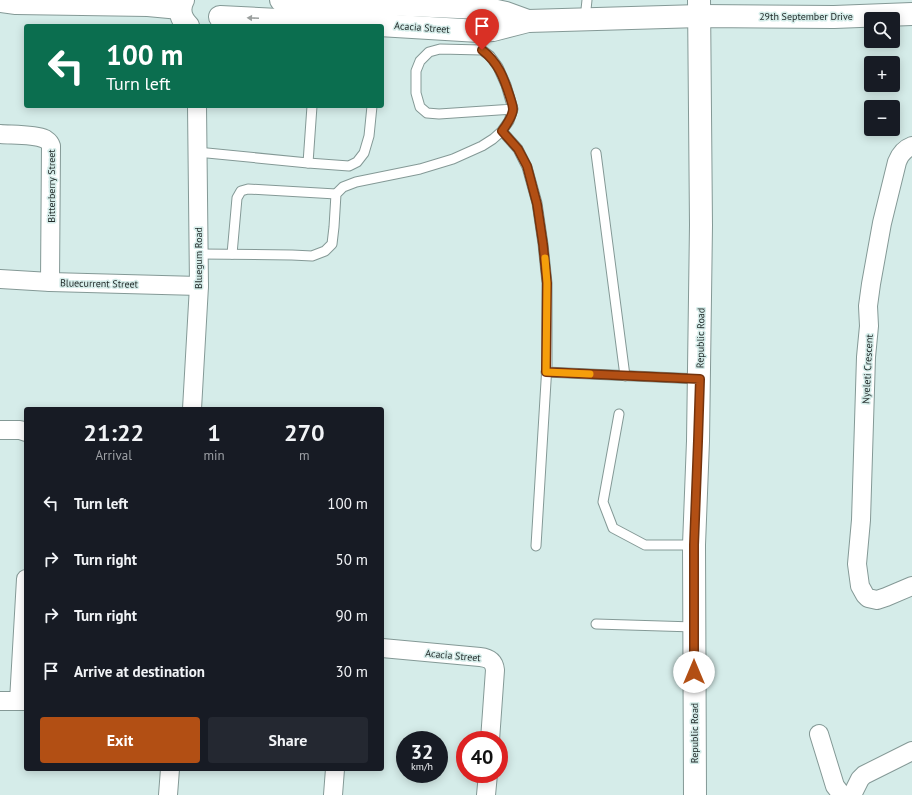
<!DOCTYPE html>
<meta charset="utf-8">
<style>
:root{--surface:#171b24;--page:#242831;--text:#f1f3f6;--muted:#9ea1a6;--accent:#b24f14}
body{margin:0;font-family:"PT Sans",sans-serif;background:var(--page);color:var(--text);height:100vh;display:flex;flex-direction:column;font-size:15px;white-space:nowrap}
*{box-sizing:border-box;margin:0}
p{font-size:13px;color:var(--muted)}
.icon{flex:none;width:22px;height:22px;fill:none;stroke:currentColor;stroke-width:2;stroke-linecap:round;stroke-linejoin:round}
.map{position:relative;flex:1;overflow:hidden}
.drawer{position:absolute;left:24px;top:407px;width:360px;height:364px;display:flex;flex-direction:column;background:var(--surface);border-radius:4px;box-shadow:0 2px 10px #0003}
.drawer>*{flex:none}
.hud{position:absolute;left:24px;top:24px;width:360px;height:84px;border-radius:4px;box-shadow:0 2px 10px #0003;background:#0b6e4f;color:#fff;overflow:hidden}
.controls{position:absolute;left:864px;top:12px;display:grid;gap:8px}
.controls a{display:grid;place-items:center;width:36px;height:36px;border-radius:4px;background:var(--surface);box-shadow:0 2px 10px #0003;font-size:20px}
.speed{position:absolute;left:396px;top:731px;display:flex;gap:8px;font-size:20px;font-weight:700;text-align:center}
.speed>*{display:grid;place-content:center;width:52px;height:52px;border-radius:50%;background:var(--surface);box-shadow:0 2px 10px #0003;line-height:1}
.speed small{font-size:10px;font-weight:400}
.speed .limit{border:6px solid #d22;background:#fff;color:#111}
.pin{position:absolute;display:grid;place-items:center;width:34px;height:34px;color:#fff;margin:-41px -17px;border-radius:50% 50% 50% 0;rotate:-45deg;box-shadow:0 0 4px #0007}
.pin .icon{rotate:45deg}
.me{position:absolute;width:44px;margin:-22px;rotate:0deg;stroke-linejoin:round;filter:drop-shadow(0 0 3px #0008)}
.turn{display:flex;align-items:center;gap:14px;height:84px;padding:0 16px;font-size:18px}
.turn .icon{width:52px;height:52px;stroke-width:2.5}
.turn b{display:block;font-size:28px;line-height:34px}
.eta{display:flex;justify-content:space-evenly;align-items:center;height:68px;text-align:center}
.eta b{font-size:24px;font-weight:800;line-height:28px}
.action{display:flex;gap:8px;margin-top:auto;padding:8px 16px}
.action a{flex:1;height:46px;border-radius:4px;background:var(--accent);color:#fff;font-size:16px;font-weight:800;line-height:46px;text-align:center}
.action a+a{background:var(--page);color:var(--text)}
ul{padding:0;list-style:none}
li{display:flex;align-items:center;gap:12px;height:56px;padding:0 16px}
li div{flex:1}
li b{display:block;font-size:15px}
li em{font-style:normal}
.map>svg:first-child{display:block}
.lines{fill:none;stroke-linecap:round;stroke-linejoin:round}
.lane-casing{stroke:#849996;stroke-width:11}
.street-casing{stroke:#849996;stroke-width:20}
.secondary-casing{stroke:#849996;stroke-width:24}
.lane{stroke:#fff;stroke-width:9}
.street{stroke:#fff;stroke-width:18}
.secondary{stroke:#fff;stroke-width:22}
.oneway{fill:#9ca09f}
.route-casing{stroke:#74330d;stroke-width:10}
.route{stroke:#b24f14;stroke-width:7}
.slow{stroke:#f59e0b;stroke-width:7}
.labels{text-anchor:middle;stroke-width:3;stroke-linejoin:round;paint-order:stroke}
.street-label{font-size:10px;fill:#222b2a;stroke:#d5ece9}
</style>
<div class="map">
<svg width="912" height="795" viewBox="0 0 912 795">
<rect width="100%" height="100%" fill="#d5ece9"/>
<g class="lines">
<defs>
<g id="lane">
<polyline points="585,19 587,0"/>
<polyline points="502,131 518,149 527,167 537,203 543,244 547,283 547,365 536,546"/>
<polyline points="197,152 308,163 312,106"/>
<polyline points="596,153 625,376"/>
<polyline points="308,163 349,166 357,162 364,153 369,136 372,106"/>
<polyline points="199,254 292,255 312,256 325,251 332,244 334,227 336,194 343,187 356,182 420,169 453,159 482,146 493,139 502,131 509,121 513,109 506,85 498,67 490,56 482,50 440,49 429,52 420,61 416,71 416,93 420,107 427,113 439,114 513,109"/>
<polyline points="232,254 237,198 241,191 248,189 336,194"/>
<polyline points="546,372 699,379"/>
<polyline points="619,414 603,502 613,528 645,545 694,545"/>
<polyline points="596,624 694,627"/>
</g>
<g id="street">
<path d="M 0,134 C 12,135 34,134 45,139 C 48,141 50,142 51,146 L 50,282"/>
<path d="M 912,146 C 904,149 900,154 897,162 L 882,223 L 871,284 L 868,306 L 869,326 L 866,357 L 861,520 L 857,564 L 860,586 L 865,595 L 868,598 L 877,600 L 886,597 L 912,586"/>
<polyline points="0,279 50,282 199,286"/>
<polyline points="192,409 199,286 197,106"/>
<polyline points="0,430 20,430 26,432"/>
<path d="M 382,648 L 480,657 C 489,658 494,661 495,670 L 490,740"/>
<polyline points="0,701 26,701"/>
<polyline points="19,701 26,579"/>
<polyline points="819,734 835,786 842,795"/>
<polyline points="168,795 170,769"/>
<polyline points="333,795 335,769"/>
<polyline points="486,795 488,774"/>
<polyline points="852,795 860,779 864,775 912,751"/>
</g>
<g id="secondary">
<path d="M 183,0 C 178,9 181,19 188,26"/>
<polyline points="281,0 483,8 506,13 528,21"/>
<polyline points="0,1 16,3 148,5 180,8"/>
<polyline points="220,17 379,25 479,31 493,30 528,21 700,16 834,17 912,14"/>
<polyline points="695,795 694,545 698,441 701,225 699,0"/>
</g>
</defs>
<use href="#lane" class="lane-casing"/>
<use href="#street" class="street-casing"/>
<use href="#secondary" class="secondary-casing"/>
<use href="#lane" class="lane"/>
<use href="#street" class="street"/>
<use href="#secondary" class="secondary"/>
</g>
<defs><path id="oneway-solid" d="M-6-.8H1V-3.2L6.5 0L1 3.2V.8H-6Z"/></defs>
<use class="oneway" href="#oneway-solid" transform="translate(253 18) rotate(-177)"/>
<g class="lines">
<defs>
<path id="route" d="M 482,50 C 498,62 504,78 510,97 C 511,101 513,105 513,109 C 513,115 506,126 502,131 L 518,149 L 527,166 L 537,204 L 543,244 L 547,283 L 546,372 L 700,379 L 698,441 L 694,545 L 694,672"/>
</defs>
<use href="#route" class="route-casing"/>
<use href="#route" class="route"/>
<polyline class="slow" points="545,258 547,283 546,372 590,374"/>
</g>
<g class="labels">
<g class="street-label">
<text x="806" y="20">29th September Drive</text>
<text transform="translate(422 27) rotate(4)" y="4">Acacia Street</text>
<text transform="translate(51 186) rotate(-90)" y="4">Bitterberry Street</text>
<text transform="translate(198 258) rotate(-90)" y="4">Bluegum Road</text>
<text transform="translate(99 283) rotate(1)" y="4">Bluecurrent Street</text>
<text transform="translate(700 338) rotate(-89)" y="4">Republic Road</text>
<text transform="translate(867 369) rotate(-87)" y="4">Nyeleti Crescent</text>
<text transform="translate(453 655) rotate(5)" y="4">Acacia Street</text>
<text transform="translate(694 733) rotate(-90)" y="4">Republic Road</text>
</g>
</g>
</svg>
<div class="controls">
<a><svg class="icon" aria-label="search" viewBox="0 0 24 24"><circle cx="10" cy="10" r="6"/><path d="M15 15l6 6"/></svg></a>
<a>+</a>
<a>−</a>
</div>
<div class="speed"><div>32<small>km/h</small></div><div class="limit">40</div></div>
<div class="pin" style="left:482px;top:50px;background:#d93025"><svg class="icon" aria-label="arrive" viewBox="0 0 24 24"><path d="M6 21V4h12l-3 4 3 4H6"/></svg></div>
<svg class="me" style="left:694px;top:672px" viewBox="-20 -20 40 40"><circle r="19" fill="#fff"/><path d="M0-13L10 11 0 6-10 11z" fill="#b24f14"/></svg>
<div class="hud">
<div class="turn"><svg class="icon" aria-label="left" viewBox="0 0 24 24"><path d="M17 20v-9H6M10 6l-5 5 5 5"/></svg><div><b>100 m</b>Turn left</div></div>
</div>
<section class="drawer">
<div class="eta">
<div><b>21:22</b><p>Arrival</p></div>
<div><b>1</b><p>min</p></div>
<div><b>270</b><p>m</p></div>
</div>
<ul>
<li><svg class="icon" aria-label="left" viewBox="0 0 24 24"><path d="M17 20v-9H6M10 6l-5 5 5 5"/></svg><div><b>Turn left</b></div><em>100 m</em></li>
<li><svg class="icon" aria-label="right" viewBox="0 0 24 24"><path d="M7 20v-9h11M14 6l5 5-5 5"/></svg><div><b>Turn right</b></div><em>50 m</em></li>
<li><svg class="icon" aria-label="right" viewBox="0 0 24 24"><path d="M7 20v-9h11M14 6l5 5-5 5"/></svg><div><b>Turn right</b></div><em>90 m</em></li>
<li><svg class="icon" aria-label="arrive" viewBox="0 0 24 24"><path d="M6 21V4h12l-3 4 3 4H6"/></svg><div><b>Arrive at destination</b></div><em>30 m</em></li>
</ul>
<div class="action"><a>Exit</a><a>Share</a></div>
</section>
</div>
